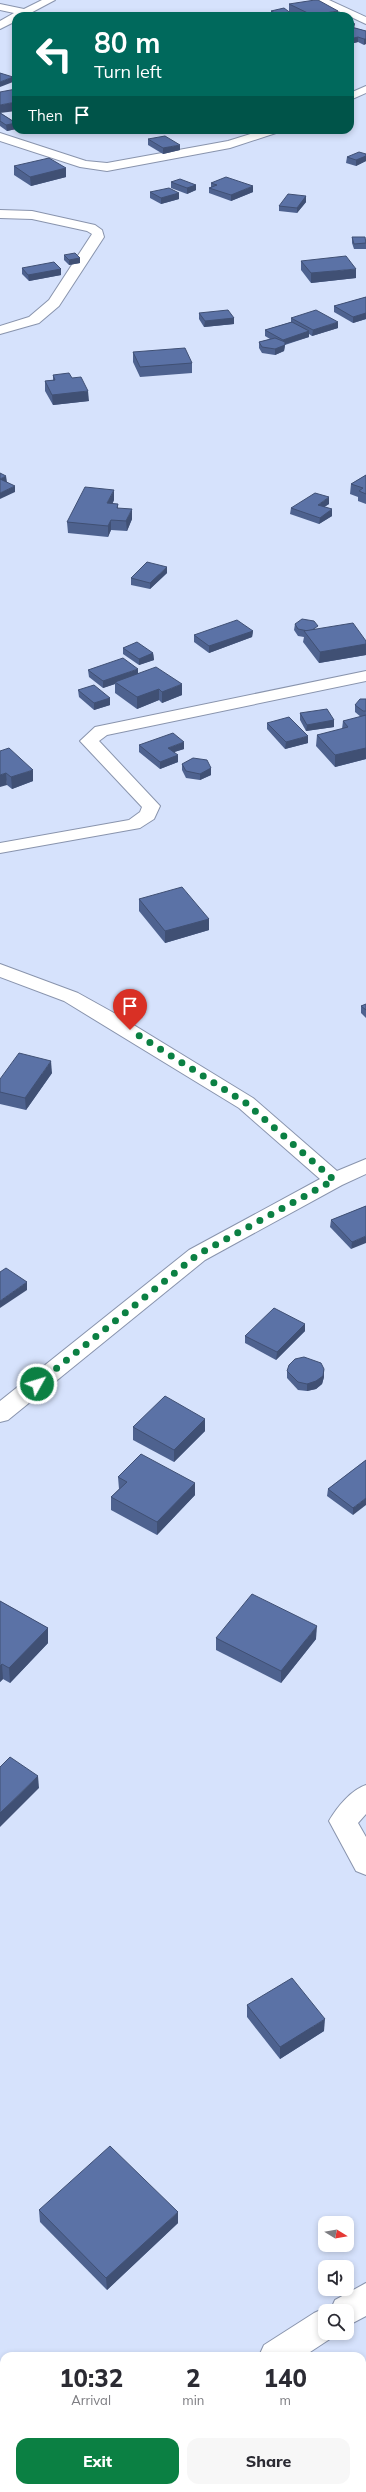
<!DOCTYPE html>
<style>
:root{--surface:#fff;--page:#f7f7f7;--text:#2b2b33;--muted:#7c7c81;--accent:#0b8043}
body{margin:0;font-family:Mulish,sans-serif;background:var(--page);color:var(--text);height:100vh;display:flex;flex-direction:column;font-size:15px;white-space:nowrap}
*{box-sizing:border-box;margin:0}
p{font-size:13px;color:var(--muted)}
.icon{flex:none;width:22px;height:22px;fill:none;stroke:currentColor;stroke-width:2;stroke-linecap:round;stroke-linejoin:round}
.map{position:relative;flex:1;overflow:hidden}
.side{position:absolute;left:0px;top:2352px;width:366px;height:140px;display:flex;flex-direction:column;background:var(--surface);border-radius:12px 12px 0 0;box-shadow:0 2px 6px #0003}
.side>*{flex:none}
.top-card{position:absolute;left:12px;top:12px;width:342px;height:122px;border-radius:12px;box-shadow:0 2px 6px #0003;background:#00695c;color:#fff;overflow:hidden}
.needle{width:26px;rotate:101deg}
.tools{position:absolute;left:318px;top:2216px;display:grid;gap:8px}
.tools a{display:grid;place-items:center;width:36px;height:36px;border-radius:8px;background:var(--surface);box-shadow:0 2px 6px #0003;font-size:20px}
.pin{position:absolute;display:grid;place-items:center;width:34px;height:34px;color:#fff;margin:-41px -17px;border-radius:50% 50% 50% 0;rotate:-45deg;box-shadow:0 0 4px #0007}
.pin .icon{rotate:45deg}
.me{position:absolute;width:44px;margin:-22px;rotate:51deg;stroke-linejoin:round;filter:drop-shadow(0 0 3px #0008)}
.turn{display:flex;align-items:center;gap:14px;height:84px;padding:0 16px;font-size:18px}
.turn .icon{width:52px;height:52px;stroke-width:2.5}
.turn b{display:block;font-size:28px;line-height:34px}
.then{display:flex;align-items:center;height:38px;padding:0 16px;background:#0003;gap:8px;font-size:15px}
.eta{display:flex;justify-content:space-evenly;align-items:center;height:68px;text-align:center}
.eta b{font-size:24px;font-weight:800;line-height:28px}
.button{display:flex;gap:8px;margin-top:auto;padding:8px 16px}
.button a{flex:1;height:46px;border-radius:12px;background:var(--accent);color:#fff;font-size:16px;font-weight:800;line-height:46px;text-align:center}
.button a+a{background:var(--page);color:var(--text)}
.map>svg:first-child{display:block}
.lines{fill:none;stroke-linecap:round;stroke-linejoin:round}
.street-casing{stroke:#8994ad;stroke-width:2}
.street{fill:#fff;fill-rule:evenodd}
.wall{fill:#4e628f}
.shaded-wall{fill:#405074}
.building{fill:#5b72a6;stroke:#405074}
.route{stroke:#0b8043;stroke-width:7;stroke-dasharray:0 12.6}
</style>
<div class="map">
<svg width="366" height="2492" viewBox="0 0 366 2492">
<rect width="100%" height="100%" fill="#d6e2fc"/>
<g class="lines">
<defs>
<g id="street">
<polygon points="42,0 55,0 25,16 16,16 16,21 0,29 0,21 14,13 0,10 0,4 24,9"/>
<polygon points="315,0 329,0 366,17 366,24"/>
<polygon points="366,86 366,93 350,100 350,93"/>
<polygon points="263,130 281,130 279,132 230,148 107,171 80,167 0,141 0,133 86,161 107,163 228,141"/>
<polygon points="0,210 32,211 95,225 102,230 104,237 59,306 39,323 0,334 0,326 29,317 49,300 92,234 87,231 32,219 0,218"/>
<polygon points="366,671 366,681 107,735 99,741 160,806 154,819 140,828 0,853 0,843 129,820 140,812 142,807 80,741 95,727"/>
<polygon points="0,964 78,993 114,1013 253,1098 337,1171 366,1159 366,1174 342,1185 205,1260 8,1420 0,1422 0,1401 189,1250 320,1179 239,1108 64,1001 0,977"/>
<path d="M 366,1785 L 366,1814 L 358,1823 L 366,1837 L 366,1875 L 356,1871 L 329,1821 C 337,1807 351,1790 366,1785 Z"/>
<polygon points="366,2283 366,2316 347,2326 347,2311 325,2311 325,2333 337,2333 336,2335 304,2356 259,2356 264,2345 314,2313 325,2308 330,2311 335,2300"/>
<polygon points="65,2488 102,2488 100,2492 63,2492"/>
</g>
</defs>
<use href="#street" class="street-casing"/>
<use href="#street" class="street"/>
</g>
<g class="wall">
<polygon points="289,4 338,16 297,16 289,12"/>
<polygon points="271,11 292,14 292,16 271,16"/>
<polygon points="350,22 355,28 366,31 364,45 358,42 350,44"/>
<polygon points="0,92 1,113 16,123 16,129 7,131 0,126"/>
<polygon points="148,139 180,150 163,154 148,145"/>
<polygon points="366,154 366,161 356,166 346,163 347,157"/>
<polygon points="14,166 66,168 66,177 31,186 14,175"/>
<polygon points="171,182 196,185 196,190 187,194 171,188"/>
<polygon points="211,183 253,192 231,201 209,193 209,188 211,187"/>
<polygon points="150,192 179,193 179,199 161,204 150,198"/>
<polygon points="306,196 306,202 297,213 279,211 279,206"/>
<polygon points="352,237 366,241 366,249 354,249 352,243"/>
<polygon points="64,255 80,258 80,263 69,265 64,260"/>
<polygon points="301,261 356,278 311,283 301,270"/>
<polygon points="22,268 61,269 61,275 29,281 22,274"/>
<polygon points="366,297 366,319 353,323 334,312 334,306"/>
<polygon points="199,313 234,318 234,324 204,327 199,319"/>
<polygon points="291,318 338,328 312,336 309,334 309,337 285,345 284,351 275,355 262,353 259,348 259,342 270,339 265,336 265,330 291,322"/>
<polygon points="133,352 192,363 192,373 140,377 133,362"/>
<polygon points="53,375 72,378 89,401 53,405 45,391 45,381 53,380"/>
<polygon points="366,475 366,504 358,501 358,497 350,494 351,484"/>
<polygon points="114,500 112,504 118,504 118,508 132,519 127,531 111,530 108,537 68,533 67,522"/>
<polygon points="329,504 324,507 332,516 319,524 290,514 291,508"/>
<polygon points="167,573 150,589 131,585 131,578"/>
<polygon points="295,624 366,641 366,655 319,663 303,642 304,637 298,636 294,630"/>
<polygon points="253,631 252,637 209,653 194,642 194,635"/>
<polygon points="123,648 153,653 154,660 139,665 123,654"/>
<polygon points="88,670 138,673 182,695 162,703 159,700 137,709 115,693 115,684 103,688 89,677"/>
<polygon points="78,690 110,698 110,705 94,710 79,697"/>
<polygon points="366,699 366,759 335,767 316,746 317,735 342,729 343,721 361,717 355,712 355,705"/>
<polygon points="300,713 334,720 334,727 306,731 300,720"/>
<polygon points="267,723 308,743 285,749 267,729"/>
<polygon points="139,745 184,749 174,752 178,762 160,769 139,752"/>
<polygon points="0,751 33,781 12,789 7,785"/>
<polygon points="182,764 211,768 211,775 200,780 186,778 182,770"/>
<polygon points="139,899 209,919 209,930 165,943 139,911"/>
<polygon points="366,1004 366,1018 361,1013 361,1006"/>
<polygon points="52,1073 26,1110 0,1104 0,1079"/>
<polygon points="366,1206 351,1249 330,1227 331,1220"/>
<polygon points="305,1324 305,1331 276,1360 245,1343 245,1336"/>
<polygon points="287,1371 324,1377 322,1384 316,1389 307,1391 298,1390 287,1378"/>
<polygon points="133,1427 205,1431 174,1462 133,1440"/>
<polygon points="366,1460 353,1515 327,1496 328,1489"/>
<polygon points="118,1477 195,1495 157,1535 111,1510 111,1497 119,1489"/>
<polygon points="0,1601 48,1628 48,1643 10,1683 3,1679 0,1682"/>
<polygon points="216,1638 316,1639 281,1683 216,1650"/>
<polygon points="247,2005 324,2031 280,2059 247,2017"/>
<polygon points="39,2210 178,2223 107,2290 40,2222"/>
<polygon points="325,2488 362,2488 366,2492 327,2492"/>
</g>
<g class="shaded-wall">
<polygon points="338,11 338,16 312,16 312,15"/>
<polygon points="292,14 292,16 283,16"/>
<polygon points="355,24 354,29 350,31 350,26"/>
<polygon points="358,37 358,42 350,44 350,39"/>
<polygon points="364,39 366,39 366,44 364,45"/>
<polygon points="13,77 13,82 0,87 0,82"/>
<polygon points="16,102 16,111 0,113 0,105"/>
<polygon points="16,123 16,129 7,131 6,125"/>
<polygon points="180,145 180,150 163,154 163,148"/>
<polygon points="366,156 366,161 356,166 356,160"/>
<polygon points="66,168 66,177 31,186 30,177"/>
<polygon points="196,185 196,190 187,194 187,188"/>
<polygon points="253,186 253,192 231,201 231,195"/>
<polygon points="179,193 179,199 161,204 161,198"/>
<polygon points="306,196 306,202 297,213 297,208"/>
<polygon points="80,258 80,263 69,265 69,260"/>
<polygon points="61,269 61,275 29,281 28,275"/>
<polygon points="356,269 356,278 311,283 311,273"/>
<polygon points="366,313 366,319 353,323 353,317"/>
<polygon points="234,318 234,324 204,327 205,321"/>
<polygon points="338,322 338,328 312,336 313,330"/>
<polygon points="309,331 309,337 282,345 283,340"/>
<polygon points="285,345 284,351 275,355 275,349"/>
<polygon points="88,391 89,401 53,405 52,395"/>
<polygon points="6,476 7,482 0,485 0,479"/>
<polygon points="15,486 15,492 0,499 0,493"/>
<polygon points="114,490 114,500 108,514 107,503"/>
<polygon points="329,497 329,504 318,511 318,505"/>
<polygon points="132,509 132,519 127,531 126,521"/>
<polygon points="332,509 332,516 319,524 320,518"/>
<polygon points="111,520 111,530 108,537 108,526"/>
<polygon points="167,567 167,573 150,589 150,583"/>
<polygon points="253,631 252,637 209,653 209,646"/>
<polygon points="366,644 366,655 319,663 320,652"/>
<polygon points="153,653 154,660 139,665 139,659"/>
<polygon points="138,669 138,676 115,682 115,684 103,688 103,681"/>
<polygon points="182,684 182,695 162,703 162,692"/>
<polygon points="159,689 159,700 137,709 137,697"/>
<polygon points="110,698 110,705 94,710 94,703"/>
<polygon points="334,720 334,727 306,731 307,725"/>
<polygon points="308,736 308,743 285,749 286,742"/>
<polygon points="184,742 184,749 168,754 168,748"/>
<polygon points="366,748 366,759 335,767 335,755"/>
<polygon points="178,755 178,762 160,769 160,762"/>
<polygon points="211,768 211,775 200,780 200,774"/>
<polygon points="33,770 33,781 12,789 11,777"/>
<polygon points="6,773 7,785 0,787 0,775"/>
<polygon points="209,919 209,930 165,943 165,931"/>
<polygon points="51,1061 52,1073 26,1110 25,1098"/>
<polygon points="366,1236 366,1243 351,1249 352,1242"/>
<polygon points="27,1282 27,1290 0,1308 0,1301"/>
<polygon points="305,1324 305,1331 276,1360 277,1352"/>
<polygon points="324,1369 324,1377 322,1384 316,1389 307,1391 307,1384"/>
<polygon points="205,1419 205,1431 174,1462 174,1450"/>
<polygon points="195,1483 195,1495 157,1535 157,1522"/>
<polygon points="366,1498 366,1505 353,1515 353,1508"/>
<polygon points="317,1626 316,1639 281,1683 281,1671"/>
<polygon points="48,1628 48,1643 10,1683 9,1668"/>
<polygon points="2,1664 3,1679 0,1682 0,1666"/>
<polygon points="38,1776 39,1788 0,1827 0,1813"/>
<polygon points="325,2019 324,2031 280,2059 280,2047"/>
<polygon points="178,2212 178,2223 107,2290 106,2278"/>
</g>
<g class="building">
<polygon points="315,0 318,0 338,11 312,15 289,4"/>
<polygon points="284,8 292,14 281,16 271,11"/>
<polygon points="350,22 355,24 350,26"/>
<polygon points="355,28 366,31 366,39 364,39 358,37 350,39 350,29"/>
<polygon points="0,73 13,77 0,82"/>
<polygon points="16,89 16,102 0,105 0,92"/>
<polygon points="0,113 16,123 6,125 0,121"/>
<polygon points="165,136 180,145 163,148 148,139"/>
<polygon points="359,152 366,154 366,156 356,160 347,157"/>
<polygon points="49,158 66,168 30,177 14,166"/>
<polygon points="226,177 253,186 231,195 209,188 217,185 211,183"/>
<polygon points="180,179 196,185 187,188 171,182"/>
<polygon points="169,188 179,193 161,198 150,192"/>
<polygon points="288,194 306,196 297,208 279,206"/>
<polygon points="352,237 365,237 366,243 354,244"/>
<polygon points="75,253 80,258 69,260 64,255"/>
<polygon points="346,256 356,269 311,273 301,261"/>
<polygon points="54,262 61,269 28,275 22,268"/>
<polygon points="366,297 366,313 353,317 334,306"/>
<polygon points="228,310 234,318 205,321 199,313"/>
<polygon points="316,310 338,322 313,330 291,318"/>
<polygon points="292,322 309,331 283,340 265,330"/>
<polygon points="275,338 285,342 285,345 275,349 262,347 259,342"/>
<polygon points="185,348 192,363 140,367 133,352"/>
<polygon points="69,373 72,378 81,377 88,391 52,395 45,381 55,380 53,375"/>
<polygon points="0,473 6,476 0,479"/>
<polygon points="366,475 366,494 359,491 363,488 351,484"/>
<polygon points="0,479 15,486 0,493"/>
<polygon points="85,487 114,490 107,503 118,504 117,508 132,509 126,521 111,520 108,526 67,522"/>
<polygon points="315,493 329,497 318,505 332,509 320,518 291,508"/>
<polygon points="147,562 167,567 150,583 131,578"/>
<polygon points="302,619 314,621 318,626 312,630 308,631 298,629 295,624"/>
<polygon points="237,620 253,631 209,646 194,635"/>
<polygon points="353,623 366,641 366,644 320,652 304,631"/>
<polygon points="137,642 153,653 139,659 123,648"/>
<polygon points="123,658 138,669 103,681 88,670"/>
<polygon points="156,667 182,684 162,692 159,689 137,697 115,682"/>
<polygon points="94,685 110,698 94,703 78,690"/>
<polygon points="360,699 366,699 366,711 363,711 355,705"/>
<polygon points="327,709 334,720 307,725 300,713"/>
<polygon points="366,715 366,748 335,755 317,735 348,727 343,721"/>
<polygon points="289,717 308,736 286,742 267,723"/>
<polygon points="173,733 184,742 168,748 178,755 160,762 139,745"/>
<polygon points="9,748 33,770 11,777 6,773 0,775 0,751"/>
<polygon points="193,758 207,760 211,768 200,774 186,771 182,764"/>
<polygon points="182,887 209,919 165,931 139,899"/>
<polygon points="366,1004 366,1010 361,1006"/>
<polygon points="19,1053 51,1061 25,1098 0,1092 0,1079"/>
<polygon points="366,1206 366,1236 352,1242 331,1220"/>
<polygon points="6,1268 27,1282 0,1301 0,1272"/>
<polygon points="274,1308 305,1324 277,1352 245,1336"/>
<polygon points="304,1357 321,1363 324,1369 323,1376 316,1381 307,1384 298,1382 287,1371 289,1365 295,1359"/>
<polygon points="165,1396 205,1419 174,1450 133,1427"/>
<polygon points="141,1454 195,1483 157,1522 111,1497 127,1482 118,1477"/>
<polygon points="366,1460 366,1498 353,1508 328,1489"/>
<polygon points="252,1594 317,1626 281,1671 216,1638"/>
<polygon points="0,1601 48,1628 9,1668 2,1664 0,1666"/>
<polygon points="10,1757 38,1776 0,1813 0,1767"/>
<polygon points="292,1978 325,2019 280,2047 247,2005"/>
<polygon points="110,2146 178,2212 106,2278 39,2210"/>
<polygon points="362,2400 366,2406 366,2492 335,2492 333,2488 362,2488"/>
</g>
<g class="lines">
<polyline class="route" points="37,1384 197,1255 334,1180 246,1103 130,1030"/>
</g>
</svg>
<div class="tools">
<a><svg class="needle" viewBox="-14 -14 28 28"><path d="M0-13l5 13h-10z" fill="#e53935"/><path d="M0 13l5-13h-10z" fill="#7c7c81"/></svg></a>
<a><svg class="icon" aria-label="sound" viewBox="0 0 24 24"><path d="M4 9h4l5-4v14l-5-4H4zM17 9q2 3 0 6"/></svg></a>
<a><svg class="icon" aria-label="search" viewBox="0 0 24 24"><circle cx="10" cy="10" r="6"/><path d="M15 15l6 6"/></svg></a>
</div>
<div class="pin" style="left:130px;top:1030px;background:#d93025"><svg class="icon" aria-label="arrive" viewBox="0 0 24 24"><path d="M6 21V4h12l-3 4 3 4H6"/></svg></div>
<svg class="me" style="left:37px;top:1384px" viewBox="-20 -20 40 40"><circle r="17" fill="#0b8043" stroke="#fff" stroke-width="3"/><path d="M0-11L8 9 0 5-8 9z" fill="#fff"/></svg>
<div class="top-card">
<div class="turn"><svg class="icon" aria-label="left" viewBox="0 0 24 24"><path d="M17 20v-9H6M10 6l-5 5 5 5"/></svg><div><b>80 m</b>Turn left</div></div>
<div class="then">Then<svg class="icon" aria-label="arrive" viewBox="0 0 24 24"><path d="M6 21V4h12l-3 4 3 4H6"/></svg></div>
</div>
<section class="side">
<div class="eta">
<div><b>10:32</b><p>Arrival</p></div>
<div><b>2</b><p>min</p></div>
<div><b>140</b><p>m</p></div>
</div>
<div class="button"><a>Exit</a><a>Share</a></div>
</section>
</div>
